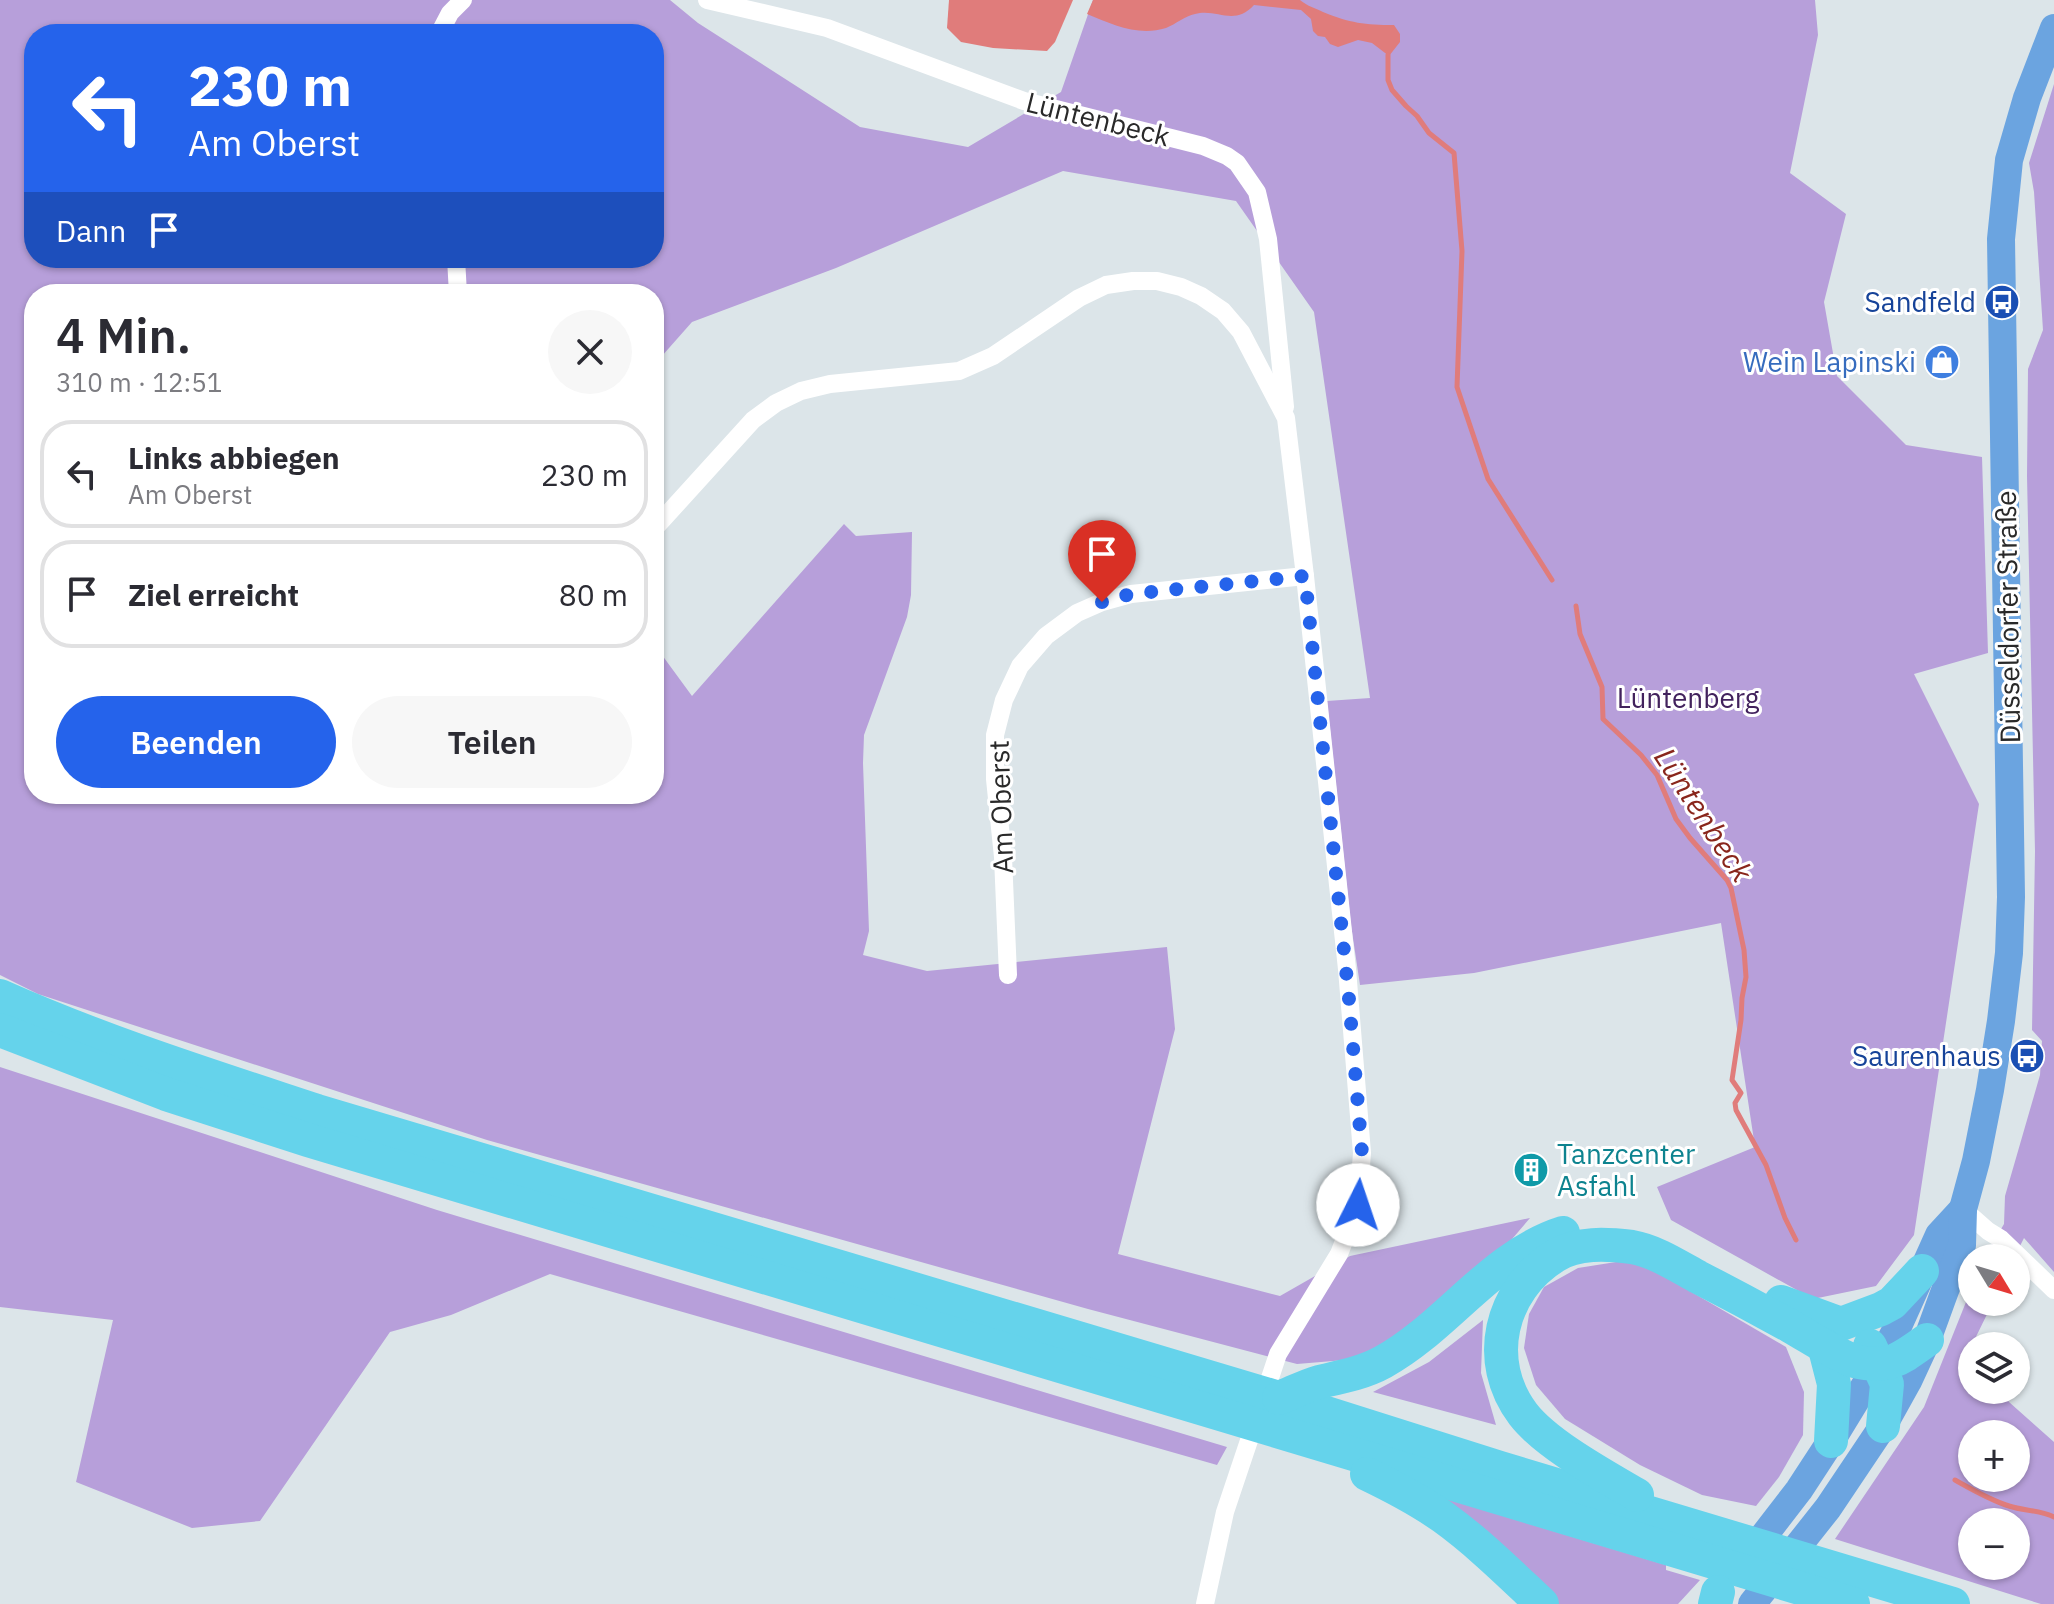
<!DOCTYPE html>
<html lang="de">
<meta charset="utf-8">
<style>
:root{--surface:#fff;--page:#f7f7f7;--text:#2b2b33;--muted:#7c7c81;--line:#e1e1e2;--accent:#2563eb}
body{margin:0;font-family:"IBM Plex Sans",sans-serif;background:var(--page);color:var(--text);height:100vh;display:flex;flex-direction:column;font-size:30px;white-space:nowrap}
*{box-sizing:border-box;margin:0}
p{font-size:26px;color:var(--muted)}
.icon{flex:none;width:44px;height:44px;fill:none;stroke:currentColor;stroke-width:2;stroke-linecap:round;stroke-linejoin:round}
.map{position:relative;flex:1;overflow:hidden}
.details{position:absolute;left:24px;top:284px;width:640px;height:520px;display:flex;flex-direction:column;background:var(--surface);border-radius:32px;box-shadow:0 2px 6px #0004}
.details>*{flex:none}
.hud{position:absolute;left:24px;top:24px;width:640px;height:244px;border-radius:32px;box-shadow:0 2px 6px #0004;background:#2563eb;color:#fff;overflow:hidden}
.needle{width:52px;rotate:128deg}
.fabs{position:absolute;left:1958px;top:1244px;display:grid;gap:16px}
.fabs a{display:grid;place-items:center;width:72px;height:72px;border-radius:50%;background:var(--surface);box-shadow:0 2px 6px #0004;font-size:40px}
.pin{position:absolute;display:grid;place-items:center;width:68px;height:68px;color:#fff;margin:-82px -34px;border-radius:50% 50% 50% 0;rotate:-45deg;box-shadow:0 0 8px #0007}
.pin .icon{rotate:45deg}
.me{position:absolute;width:88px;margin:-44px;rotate:4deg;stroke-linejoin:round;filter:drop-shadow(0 0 6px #0008)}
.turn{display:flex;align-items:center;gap:28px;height:168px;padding:0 32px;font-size:36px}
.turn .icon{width:104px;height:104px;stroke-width:2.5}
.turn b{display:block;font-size:56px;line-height:68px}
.then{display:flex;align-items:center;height:76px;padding:0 32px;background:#0003;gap:16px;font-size:30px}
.round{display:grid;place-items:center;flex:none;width:84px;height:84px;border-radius:42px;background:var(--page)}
.headline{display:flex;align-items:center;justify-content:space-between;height:136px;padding:0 32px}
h1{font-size:48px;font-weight:600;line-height:60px}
.primary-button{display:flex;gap:16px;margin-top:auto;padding:16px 32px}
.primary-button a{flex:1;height:92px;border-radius:48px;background:var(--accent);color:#fff;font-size:32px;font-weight:600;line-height:92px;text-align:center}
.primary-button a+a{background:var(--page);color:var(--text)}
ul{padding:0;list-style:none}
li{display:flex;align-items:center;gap:24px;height:108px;margin:0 16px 12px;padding:0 16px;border:4px solid var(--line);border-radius:32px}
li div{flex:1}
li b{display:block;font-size:30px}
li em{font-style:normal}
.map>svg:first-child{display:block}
.green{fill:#b79fda;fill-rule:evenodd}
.water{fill:#e07c7b}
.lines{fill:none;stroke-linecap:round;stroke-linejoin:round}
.stream{stroke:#e07c7b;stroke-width:5}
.minor{stroke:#fff;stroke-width:18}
.primary{stroke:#6ba4e0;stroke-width:28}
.motorway{stroke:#65d3eb;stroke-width:34}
.route{stroke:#2563eb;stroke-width:14;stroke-dasharray:0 25.2}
.labels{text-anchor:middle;stroke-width:6;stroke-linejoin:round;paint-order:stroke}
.street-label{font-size:28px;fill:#292929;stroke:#fff}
.transit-label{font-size:28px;fill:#164399;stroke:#fff;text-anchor:end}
.shop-label{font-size:28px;fill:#366cbe;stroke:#fff;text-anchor:end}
.park-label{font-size:28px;fill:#42225d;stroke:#fff}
.culture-label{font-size:28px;fill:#0d838f;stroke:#fff;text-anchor:start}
.water-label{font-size:30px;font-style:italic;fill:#89261c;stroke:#fff}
</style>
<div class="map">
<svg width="2054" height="1604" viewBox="0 0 2054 1604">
<rect width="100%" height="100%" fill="#dce5e9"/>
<g class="green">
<path d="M 0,0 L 670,0 L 698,23 L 860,127 L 968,147 L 1061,92 L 1093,0 L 1815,0 L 1818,35 L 1790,173 L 1846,214 L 1824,302 L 1837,376 L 1906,445 L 1982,457 L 1988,653 L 1914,674 L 1979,804 L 1914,1235 L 1876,1286 L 1813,1299 L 1671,1220 L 1657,1187 L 1755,1147 L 1721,923 L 1474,973 L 1360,985 L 1351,925 L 1327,701 L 1370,698 L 1314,312 L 1236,201 L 1063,171 L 836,268 L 692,322 L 654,365 L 654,294 L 34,294 L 34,794 L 654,794 L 654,656 L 662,655 L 692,696 L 844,524 L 856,536 L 912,532 L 911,595 L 907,617 L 864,735 L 863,763 L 869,931 L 863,955 L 927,971 L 1167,947 L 1175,1029 L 1118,1254 L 1280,1296 L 1350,1256 L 1530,1218 L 1489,1266 L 1369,1358 L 1297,1364 L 1088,1309 L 487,1140 L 38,994 L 0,975 ZM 34,34 L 654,34 L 654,258 L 34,258 Z"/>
<polygon points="2054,84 2054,1272 2024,1238 2014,1258 1984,1258 2004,1224 2005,1196 2040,1075 2042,1041 2032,1030 2035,851 2027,476 2028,369 2043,330 2034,192 2029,163"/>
<polygon points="0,1067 437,1210 1227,1447 1217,1465 550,1274 451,1315 390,1332 260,1521 192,1528 76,1482 113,1320 0,1307"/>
<polygon points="1635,1259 1786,1347 1804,1392 1803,1435 1779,1477 1756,1506 1702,1495 1640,1465 1565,1419 1536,1385 1524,1348 1529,1314 1544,1287 1578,1268"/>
<path d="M 1972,1287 L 1972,1302 L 1993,1302 L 1971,1347 L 1972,1390 L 2000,1390 L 2009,1402 L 2054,1442 L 2054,1604 L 2041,1604 L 1835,1539 L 1924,1407 ZM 1972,1434 L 2016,1434 L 2016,1478 L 1972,1478 ZM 1972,1522 L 2016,1522 L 2016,1566 L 1972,1566 Z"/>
<polygon points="1483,1320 1481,1373 1496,1425 1373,1392 1429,1362"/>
<polygon points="1427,1493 1666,1565 1666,1570 1700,1580 1678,1604 1555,1604"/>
</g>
<g class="water">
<polygon points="949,0 1073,0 1055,42 1047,51 993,48 961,42 947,28"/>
<path d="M 1093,0 L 1300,0 C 1307,6 1315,8 1323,12 C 1350,23 1365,25 1394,25 L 1400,34 L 1400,42 L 1389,56 L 1372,43 L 1358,40 L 1338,47 L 1330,44 L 1325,37 L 1318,36 L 1313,31 L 1311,19 L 1301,10 L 1254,5 C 1234,27 1217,8 1195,14 C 1185,16 1176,24 1166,28 C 1138,37 1112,24 1087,14 Z"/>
</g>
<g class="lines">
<g class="stream">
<polyline points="1388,55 1388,80 1392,90 1406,106 1417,116 1429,133 1454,153 1462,251 1457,387 1488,479 1552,580"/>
<polyline points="1576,606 1580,634 1602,687 1603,719 1641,755 1657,775 1676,819 1690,838 1727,880 1731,888 1744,950 1746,977 1742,998 1741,1020 1732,1080 1741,1093 1735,1103 1736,1110 1766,1165 1785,1218 1796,1240"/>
<path d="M 1955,1480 C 1973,1490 1990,1500 2009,1506 C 2024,1511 2040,1510 2054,1517"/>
</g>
<g class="minor">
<polyline points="707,0 827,28 1024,101 1203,146 1227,156 1237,163 1257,192 1268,239 1285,407"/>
<polyline points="439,34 450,13 463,0"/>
<polyline points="456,258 458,294"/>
<polyline points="654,529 753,420 776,403 801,391 830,384 959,371 993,356 1079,298 1106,285 1133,281 1157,281 1181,287 1201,296 1223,311 1241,332 1286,418 1305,576 1347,969 1362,1153 1358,1205 1339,1254 1278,1354 1225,1512 1205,1604"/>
<polyline points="1008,975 1003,857 995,779 995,735 1004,700 1020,666 1046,636 1077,613 1102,602 1131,594 1305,576"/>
<polyline points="1963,1209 1988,1231 2001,1239 2054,1290"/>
</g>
<g class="primary">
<polyline points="1745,1560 1799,1490 1831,1441 1878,1364 1899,1324 1939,1235 1963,1209"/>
<polyline points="1752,1604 1828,1508 1883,1426 1908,1381 1927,1340 1943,1296 1962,1245 1963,1209 1976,1161 1990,1090 2001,1021 2009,953 2011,897 2001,239 2009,160 2027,98 2054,28"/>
</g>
<g class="motorway">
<path d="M 0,996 C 103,1042 211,1076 317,1111 L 1279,1398 L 1500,1468 L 1953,1604"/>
<polyline points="0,1030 166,1094 308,1140 1853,1604"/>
<polyline points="1781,1302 1841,1324 1881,1309 1892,1303 1922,1271"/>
<polyline points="1824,1345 1834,1384 1831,1441"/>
<polyline points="1870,1346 1887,1384 1883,1426"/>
<path d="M 1279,1398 C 1292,1393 1305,1386 1319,1382 C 1341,1377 1363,1373 1383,1362 C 1448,1326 1491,1256 1563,1233"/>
<path d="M 1367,1474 C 1394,1487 1419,1500 1443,1517 C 1479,1543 1510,1574 1542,1604"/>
<path d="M 1637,1495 C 1603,1475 1546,1444 1523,1414 C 1483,1361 1500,1290 1555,1256 C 1577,1242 1607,1244 1632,1247 C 1655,1251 1678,1266 1698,1277 C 1729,1293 1759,1309 1790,1326 C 1811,1338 1831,1352 1854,1361 C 1889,1369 1899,1360 1927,1340"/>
<polyline points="1715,1604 1718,1592"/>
</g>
</g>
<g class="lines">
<polyline class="route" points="1102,602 1131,594 1305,576 1349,999 1362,1153 1358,1205"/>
</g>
<defs>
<symbol id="bus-disc" viewBox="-11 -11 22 22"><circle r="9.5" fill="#1a4fb4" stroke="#fff"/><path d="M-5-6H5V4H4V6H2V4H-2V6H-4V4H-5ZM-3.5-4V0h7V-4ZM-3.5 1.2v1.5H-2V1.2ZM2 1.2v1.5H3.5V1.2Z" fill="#fff"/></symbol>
<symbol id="shop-disc" viewBox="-11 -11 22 22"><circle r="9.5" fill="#3f7fe0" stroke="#fff"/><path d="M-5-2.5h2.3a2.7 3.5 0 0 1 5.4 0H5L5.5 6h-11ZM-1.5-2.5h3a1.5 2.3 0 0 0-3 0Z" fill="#fff"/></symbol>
<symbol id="building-disc" viewBox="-11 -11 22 22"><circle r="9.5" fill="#0f9aa8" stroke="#fff"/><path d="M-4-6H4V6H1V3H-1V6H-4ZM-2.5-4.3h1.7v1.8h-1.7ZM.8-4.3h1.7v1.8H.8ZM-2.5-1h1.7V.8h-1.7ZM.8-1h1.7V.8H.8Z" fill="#fff"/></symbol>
</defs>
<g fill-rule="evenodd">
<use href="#bus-disc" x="1982" y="282" width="40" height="40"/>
<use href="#shop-disc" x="1922" y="342" width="40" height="40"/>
<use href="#bus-disc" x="2007" y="1036" width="40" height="40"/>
<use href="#building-disc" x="1511" y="1150" width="40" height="40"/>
</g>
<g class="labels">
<g class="street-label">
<text transform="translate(1098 119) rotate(14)" y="10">Lüntenbeck</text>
<text transform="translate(2008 617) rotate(-91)" y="10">Düsseldorfer Straße</text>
<text transform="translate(1001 807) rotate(-92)" y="10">Am Oberst</text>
</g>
<g class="transit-label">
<text x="1976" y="312">Sandfeld</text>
<text x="2001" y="1066">Saurenhaus</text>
</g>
<g class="shop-label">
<text x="1916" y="372">Wein Lapinski</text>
</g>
<g class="park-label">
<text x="1688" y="708">Lüntenberg</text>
</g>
<g class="culture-label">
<text x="1557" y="1164">Tanzcenter<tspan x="1557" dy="32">Asfahl</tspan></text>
</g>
<g class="water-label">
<text transform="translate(1703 815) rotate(57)" y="10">Lüntenbeck</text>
</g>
</g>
</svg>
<div class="fabs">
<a><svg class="needle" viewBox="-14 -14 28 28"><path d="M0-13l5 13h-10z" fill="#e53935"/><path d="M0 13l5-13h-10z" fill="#7c7c81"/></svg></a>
<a><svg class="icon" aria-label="layers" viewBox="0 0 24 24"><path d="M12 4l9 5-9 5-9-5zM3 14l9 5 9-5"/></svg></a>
<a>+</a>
<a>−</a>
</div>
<div class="pin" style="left:1102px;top:602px;background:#d93025"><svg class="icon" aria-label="arrive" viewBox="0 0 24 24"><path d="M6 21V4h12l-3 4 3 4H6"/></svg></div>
<svg class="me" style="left:1358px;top:1205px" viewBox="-20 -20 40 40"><circle r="19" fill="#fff"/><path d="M0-13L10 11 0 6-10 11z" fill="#2563eb"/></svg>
<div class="hud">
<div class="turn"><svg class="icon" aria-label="left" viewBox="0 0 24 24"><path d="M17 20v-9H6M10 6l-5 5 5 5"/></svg><div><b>230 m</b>Am Oberst</div></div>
<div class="then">Dann<svg class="icon" aria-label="arrive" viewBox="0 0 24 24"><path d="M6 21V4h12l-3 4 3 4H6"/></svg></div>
</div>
<section class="details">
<div class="headline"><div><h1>4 Min.</h1><p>310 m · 12:51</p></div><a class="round"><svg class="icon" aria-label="close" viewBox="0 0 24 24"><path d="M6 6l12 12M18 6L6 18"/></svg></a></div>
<ul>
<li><svg class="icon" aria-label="left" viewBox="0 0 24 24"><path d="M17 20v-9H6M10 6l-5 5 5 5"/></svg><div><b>Links abbiegen</b><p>Am Oberst</p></div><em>230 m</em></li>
<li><svg class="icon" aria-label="arrive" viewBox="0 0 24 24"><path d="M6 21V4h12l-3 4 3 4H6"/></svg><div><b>Ziel erreicht</b></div><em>80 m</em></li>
</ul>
<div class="primary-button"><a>Beenden</a><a>Teilen</a></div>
</section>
</div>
